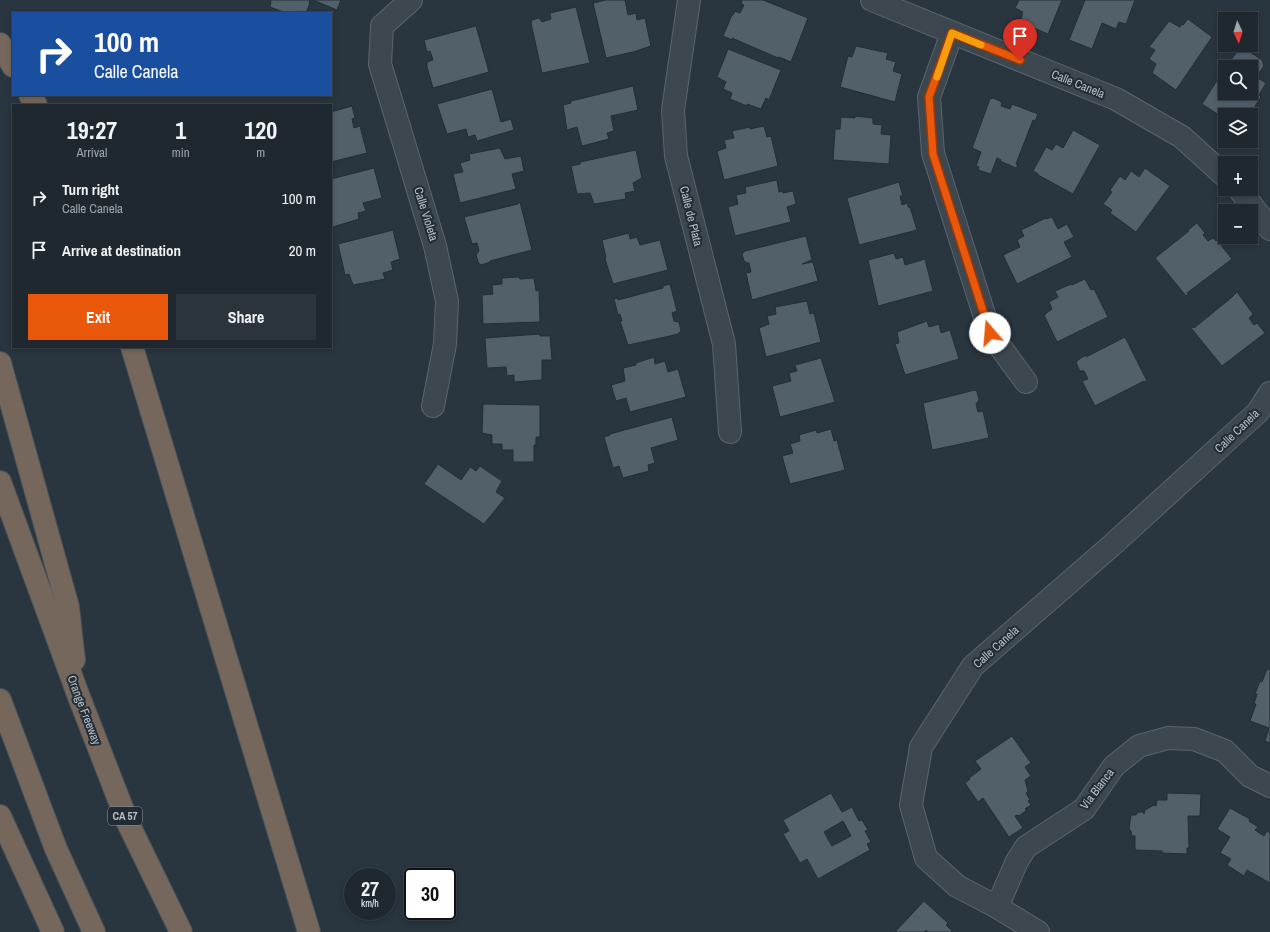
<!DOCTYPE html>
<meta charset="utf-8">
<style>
:root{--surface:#1f282f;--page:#2c343b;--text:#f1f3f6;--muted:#a1a6aa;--line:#3c444b;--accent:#ea580c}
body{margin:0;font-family:"Archivo Narrow",sans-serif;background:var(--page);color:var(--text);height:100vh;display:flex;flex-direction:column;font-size:15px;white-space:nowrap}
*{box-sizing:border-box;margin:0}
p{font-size:13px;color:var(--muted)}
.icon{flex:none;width:22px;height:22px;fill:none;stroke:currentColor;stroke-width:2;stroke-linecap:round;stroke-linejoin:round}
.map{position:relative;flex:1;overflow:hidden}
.details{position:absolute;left:12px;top:104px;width:320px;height:244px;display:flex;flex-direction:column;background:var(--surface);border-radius:0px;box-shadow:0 2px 6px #0003,0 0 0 1px var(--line)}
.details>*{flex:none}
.guide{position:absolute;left:12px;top:12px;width:320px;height:84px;border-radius:0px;box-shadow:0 2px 6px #0003,0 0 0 1px var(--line);background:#1a4fa0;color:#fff;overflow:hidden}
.needle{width:26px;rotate:176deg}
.tools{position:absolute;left:1218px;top:12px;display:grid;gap:8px}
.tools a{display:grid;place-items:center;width:40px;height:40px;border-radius:0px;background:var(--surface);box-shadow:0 2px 6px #0003,0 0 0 1px var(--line);font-size:20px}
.speed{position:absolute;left:344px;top:868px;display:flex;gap:8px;font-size:20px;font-weight:700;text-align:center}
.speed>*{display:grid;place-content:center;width:52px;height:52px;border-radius:50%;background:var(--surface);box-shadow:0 2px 6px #0003,0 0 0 1px var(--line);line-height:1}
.speed small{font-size:10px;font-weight:400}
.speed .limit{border:2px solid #111;border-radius:6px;background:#fff;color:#111}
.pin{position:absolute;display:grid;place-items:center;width:34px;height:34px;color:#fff;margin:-41px -17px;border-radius:50% 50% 50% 0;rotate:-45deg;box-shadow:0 0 4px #0007}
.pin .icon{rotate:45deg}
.me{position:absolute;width:44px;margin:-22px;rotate:342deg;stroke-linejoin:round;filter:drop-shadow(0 0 3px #0008)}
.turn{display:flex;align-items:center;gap:14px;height:84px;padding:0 16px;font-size:18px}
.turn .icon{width:52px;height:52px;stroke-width:2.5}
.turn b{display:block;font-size:28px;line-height:34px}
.eta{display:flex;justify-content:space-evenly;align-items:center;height:68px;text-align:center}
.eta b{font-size:24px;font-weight:700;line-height:28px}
.primary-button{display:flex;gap:8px;margin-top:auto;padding:8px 16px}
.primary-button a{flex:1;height:46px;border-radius:0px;background:var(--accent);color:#fff;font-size:16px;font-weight:700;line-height:46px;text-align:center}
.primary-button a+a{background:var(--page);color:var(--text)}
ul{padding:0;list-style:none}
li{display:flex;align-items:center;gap:12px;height:52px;padding:0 16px}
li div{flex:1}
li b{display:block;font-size:15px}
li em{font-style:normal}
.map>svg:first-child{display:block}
.building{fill:#52606a;stroke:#232e37;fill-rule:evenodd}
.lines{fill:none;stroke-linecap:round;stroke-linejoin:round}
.minor-casing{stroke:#5b656d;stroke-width:24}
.highway-casing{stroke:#47525a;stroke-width:24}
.minor{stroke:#3d474f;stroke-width:22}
.highway{stroke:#75675b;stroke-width:22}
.route-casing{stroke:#983908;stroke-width:10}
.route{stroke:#ea580c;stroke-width:7}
.slow{stroke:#f59e0b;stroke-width:7}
.labels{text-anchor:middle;stroke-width:4;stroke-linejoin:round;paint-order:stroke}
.shield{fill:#212c35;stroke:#8b959d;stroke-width:1}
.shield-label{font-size:11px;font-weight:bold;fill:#b9c2ca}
.street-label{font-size:12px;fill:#b9c2ca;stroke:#212c35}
</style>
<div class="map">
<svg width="1270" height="932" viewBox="0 0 1270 932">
<rect width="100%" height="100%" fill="#29353f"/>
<g class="building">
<polygon points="271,0 310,0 309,3 310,3 306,13 298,11 297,13 286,13 270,7"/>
<polygon points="313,0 341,0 337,10"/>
<polygon points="606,0 625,0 628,15 636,13 637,20 645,18 651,46 633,52 606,58 593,3"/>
<polygon points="742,0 763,0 808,18 791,62 779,57 778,58 732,38 732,40 723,36 732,15 733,15 735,11 740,13 744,5 741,4"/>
<polygon points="1019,0 1062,0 1048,34 1020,22 1023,12 1015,8"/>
<polygon points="1085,0 1135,0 1126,24 1119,22 1116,29 1102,23 1092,49 1069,40"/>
<polygon points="576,7 590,63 542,73 531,23 532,20 539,18 542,22 551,19 550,13"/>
<polygon points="1188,19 1212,37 1176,90 1152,73 1156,64 1149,59 1155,50 1149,47 1169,21 1180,27 1182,24 1183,25"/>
<polygon points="476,26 489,72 433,88 427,67 427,62 433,60 430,51 427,52 424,40"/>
<polygon points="856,46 888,53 886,59 896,62 893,71 902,74 895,102 840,87 848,56 852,57"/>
<polygon points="1244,48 1262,60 1264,66 1256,77 1266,83 1259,95 1261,97 1251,112 1246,108 1241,115 1238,115 1233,112 1231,115 1225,115 1225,119 1202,104 1225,68 1225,93 1251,93 1251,67 1226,67 1239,49"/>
<polygon points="728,49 781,70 769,100 766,98 761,109 747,104 747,106 730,99 732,93 723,89 726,82 717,77"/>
<polygon points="633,86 638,110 611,116 614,131 607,133 609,139 582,146 577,127 567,130 563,105 571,103 571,101"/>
<polygon points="492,89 501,122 511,119 514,130 477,141 475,135 468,137 466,129 447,134 437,104"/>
<polygon points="993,98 1000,101 1002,104 1001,106 1010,109 1012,104 1038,114 1035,121 1033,120 1016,164 1018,165 1016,168 1000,161 1001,160 997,158 991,174 978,170 979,167 976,166 981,152 972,148 990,99"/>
<polygon points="352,106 355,118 352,119 354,128 360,126 367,153 331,162 331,112"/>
<polygon points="855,116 873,118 873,124 882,125 881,134 891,135 889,164 833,160 835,129 840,129 841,117 855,118"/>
<polygon points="764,126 767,137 771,136 778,166 724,180 717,151 726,148 724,140 734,138 732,131 750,127 750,129"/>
<polygon points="1073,130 1100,145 1073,194 1038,175 1038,174 1033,171 1046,147 1052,150 1056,144 1063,148"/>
<polygon points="500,148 505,159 521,156 524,171 512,174 516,189 460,203 453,174 463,172 460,163 470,160 469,154"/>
<polygon points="636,150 642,178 633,183 635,191 625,193 626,199 594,204 590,193 577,194 571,166 580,164 580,162"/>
<polygon points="374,168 382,198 363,203 366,211 358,213 359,219 333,227 331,223 331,179"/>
<polygon points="1145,168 1170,186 1136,232 1110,213 1112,210 1103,204 1112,192 1110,190 1120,176 1125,180 1131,171 1139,177"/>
<polygon points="777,180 779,192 783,191 783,193 793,191 796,204 787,207 791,222 735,236 728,207 738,204 736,195 746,193 745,187"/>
<polygon points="899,182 903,196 900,196 902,205 908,203 908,207 910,207 917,230 859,245 847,198"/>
<polygon points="520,202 532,250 490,261 490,262 481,265 478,262 476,255 479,251 477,243 472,244 464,217 518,204"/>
<polygon points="1052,217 1058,229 1067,224 1074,237 1064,242 1072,257 1017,284 1003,255 1020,247 1017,240 1024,236 1021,230 1046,218 1046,219"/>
<polygon points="1197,223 1205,233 1203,235 1208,241 1213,238 1216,241 1217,240 1232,259 1187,293 1188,294 1186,296 1155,258 1189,231 1188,230"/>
<polygon points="393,230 400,259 391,262 393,270 383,273 385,279 353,285 349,274 345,275 338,244"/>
<polygon points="629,233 630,239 637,237 640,245 660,240 668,270 613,284 605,259 606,258 602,240"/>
<polygon points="806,236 812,260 802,264 813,262 818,281 752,300 746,273 751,272 749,263 747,263 744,261 742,254 745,251"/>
<polygon points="894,253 896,259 903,257 905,265 925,259 933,291 878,306 868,260"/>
<polygon points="519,277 520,279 534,278 536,291 539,290 540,322 483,324 482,295 493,294 492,285 502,284 502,278"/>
<polygon points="1085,279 1091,290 1094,289 1108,317 1057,342 1044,315 1052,309 1049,302 1058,297 1055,291 1071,284 1072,285"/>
<polygon points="670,284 677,311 672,313 674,321 679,322 681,331 678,334 670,336 628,345 620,321 622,321 620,314 618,315 614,299 617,298 618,300 663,288 663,286"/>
<polygon points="1237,292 1253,314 1249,318 1254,325 1257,323 1265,333 1222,366 1191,328 1193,327 1194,328 1231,298"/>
<polygon points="807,301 810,314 814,313 821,342 766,357 759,328 769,324 767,316 776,314 775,307"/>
<polygon points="927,321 929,327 939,324 941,333 950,330 959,359 905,375 895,344 899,343 897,332"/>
<polygon points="540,334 540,336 550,336 552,360 542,360 542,380 514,382 514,375 507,376 506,367 487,368 485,338"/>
<polygon points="1125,337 1147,381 1145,382 1144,381 1095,406 1082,381 1088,379 1084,371 1080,371 1076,363 1078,360 1086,355 1086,357"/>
<polygon points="654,357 655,364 665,361 668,372 678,369 686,397 630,412 626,398 616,401 611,385 625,381 623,368 636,365 636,363"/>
<polygon points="821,358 835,402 780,417 772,386 791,381 789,373 797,371 795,365"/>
<polygon points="975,390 977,392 979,400 976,404 978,412 983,411 989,438 932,450 923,403"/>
<polygon points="483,404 540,405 540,437 536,437 536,445 534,445 534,462 513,462 513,450 502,450 502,444 492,444 492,435 482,433"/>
<polygon points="672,417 678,440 651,448 655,463 648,465 649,471 623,478 619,466 613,468 604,437 610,435 610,434"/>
<polygon points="831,429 834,441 837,440 845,470 790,484 782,456 793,453 790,444 800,441 799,435 816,430 817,433"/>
<polygon points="438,464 461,480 470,467 476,471 480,466 502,481 496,492 505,498 484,524 424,484"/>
<polygon points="1267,669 1270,670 1270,743 1265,741 1269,728 1250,721 1256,704 1254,704 1257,694 1255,694 1260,681 1262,682"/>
<polygon points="1012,736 1031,763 1025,767 1031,776 1025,780 1028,791 1026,793 1030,800 1028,801 1031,805 1025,809 1027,810 1019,816 1018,815 1015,816 1023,828 1009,837 983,798 978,802 965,783 970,779 969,778 981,769 975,761"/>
<path d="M 831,793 L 842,812 L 852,807 L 859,821 L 862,820 L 868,830 L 865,831 L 871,842 L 867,844 L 870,850 L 818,879 L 807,859 L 800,863 L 783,834 L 789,831 L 783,820 ZM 843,821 L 851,836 L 832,846 L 824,832 Z"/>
<polygon points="1167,793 1201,794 1200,816 1188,816 1189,848 1187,848 1187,854 1162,853 1162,851 1135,850 1135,836 1132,836 1131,831 1129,829 1131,815 1136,815 1138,812 1143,812 1144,814 1145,810 1154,805 1156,806 1157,800 1167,800"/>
<polygon points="1230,808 1250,819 1249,821 1258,827 1255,830 1264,836 1267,831 1270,833 1270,883 1247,870 1244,876 1227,865 1231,859 1220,853 1230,837 1217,829"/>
<polygon points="924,901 948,923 946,925 953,932 928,932 926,930 924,932 895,932"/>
</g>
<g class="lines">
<defs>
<g id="minor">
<polyline points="411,0 382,26 380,64 435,246 447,301 445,344 433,406"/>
<polyline points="689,0 673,110 676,156 724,344 730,432"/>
<polyline points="872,0 1116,99 1182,137 1225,176"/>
<polyline points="952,33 929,97 933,153 990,333 1026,382"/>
<polyline points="1239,189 1270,229"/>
<polyline points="997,907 1017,861 1026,847 1084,809 1114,766 1139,746 1168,738 1194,739 1225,751 1250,776 1270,786"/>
<polyline points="1038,932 997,907 957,886 926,858 911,805 921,747 973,666 1111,546 1258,412 1270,393"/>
</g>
<g id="highway">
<polyline points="0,44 13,66"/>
<polyline points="30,95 36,105"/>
<polyline points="132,347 309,932"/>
<polyline points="0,363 68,607 74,660"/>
<polyline points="0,482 79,697 128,823 181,932"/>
<polyline points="0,700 56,849 94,932"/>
<polyline points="0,816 53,932"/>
</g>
</defs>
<use href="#minor" class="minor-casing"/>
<use href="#highway" class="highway-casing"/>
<use href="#minor" class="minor"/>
<use href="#highway" class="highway"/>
</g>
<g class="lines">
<defs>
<polyline id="route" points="990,333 933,154 929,97 952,33 1020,60"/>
</defs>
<use href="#route" class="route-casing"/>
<use href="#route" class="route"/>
<polyline class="slow" points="937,77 952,33 981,45"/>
</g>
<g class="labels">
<rect class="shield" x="108" y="807" width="34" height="18" rx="3"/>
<g class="shield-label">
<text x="125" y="820">CA 57</text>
</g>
<g class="street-label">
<text transform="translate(1078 84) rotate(22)" y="4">Calle Canela</text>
<text transform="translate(426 214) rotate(73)" y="4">Calle Violeta</text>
<text transform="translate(691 216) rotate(76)" y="4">Calle de Plata</text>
<text transform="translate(1237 431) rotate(-44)" y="4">Calle Canela</text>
<text transform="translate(996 647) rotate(-42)" y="4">Calle Canela</text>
<text transform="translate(84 710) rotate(69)" y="4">Orange Freeway</text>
<text transform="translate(1097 789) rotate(-53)" y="4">Via Blanca</text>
</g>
</g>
</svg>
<div class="tools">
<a><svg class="needle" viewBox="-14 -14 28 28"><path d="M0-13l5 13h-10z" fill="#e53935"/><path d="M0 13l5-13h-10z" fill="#a1a6aa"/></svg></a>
<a><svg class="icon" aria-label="search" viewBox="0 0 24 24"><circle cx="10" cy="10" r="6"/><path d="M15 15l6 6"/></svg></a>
<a><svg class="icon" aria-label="layers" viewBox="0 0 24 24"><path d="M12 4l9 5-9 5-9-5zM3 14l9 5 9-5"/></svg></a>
<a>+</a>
<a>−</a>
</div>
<div class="speed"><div>27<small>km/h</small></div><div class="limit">30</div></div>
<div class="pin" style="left:1020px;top:60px;background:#d93025"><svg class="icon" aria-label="arrive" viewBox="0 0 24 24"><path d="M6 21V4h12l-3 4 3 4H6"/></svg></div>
<svg class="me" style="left:990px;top:333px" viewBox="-20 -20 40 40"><circle r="19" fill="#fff"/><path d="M0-13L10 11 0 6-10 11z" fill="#ea580c"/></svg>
<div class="guide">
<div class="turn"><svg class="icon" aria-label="right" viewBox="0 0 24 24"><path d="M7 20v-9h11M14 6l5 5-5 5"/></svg><div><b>100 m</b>Calle Canela</div></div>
</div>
<section class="details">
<div class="eta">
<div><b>19:27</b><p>Arrival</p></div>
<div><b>1</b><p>min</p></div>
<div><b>120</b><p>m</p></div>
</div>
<ul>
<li><svg class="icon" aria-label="right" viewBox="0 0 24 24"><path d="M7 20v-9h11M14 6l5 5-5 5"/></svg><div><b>Turn right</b><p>Calle Canela</p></div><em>100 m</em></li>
<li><svg class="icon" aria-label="arrive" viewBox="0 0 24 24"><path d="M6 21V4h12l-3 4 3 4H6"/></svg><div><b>Arrive at destination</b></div><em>20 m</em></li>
</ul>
<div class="primary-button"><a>Exit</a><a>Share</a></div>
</section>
</div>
